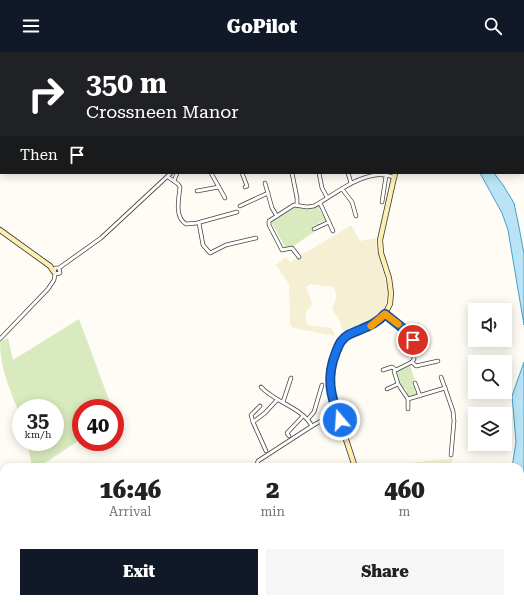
<!DOCTYPE html>
<style>
:root{--surface:#fff;--page:#f6f6f6;--text:#222;--muted:#767676;--accent:#111827}
body{margin:0;font-family:"Roboto Serif",serif;background:var(--page);color:var(--text);height:100vh;display:flex;flex-direction:column;font-size:15px;white-space:nowrap}
*{box-sizing:border-box;margin:0}
p{font-size:13px;color:var(--muted)}
.icon{flex:none;width:22px;height:22px;fill:none;stroke:currentColor;stroke-width:2;stroke-linecap:round;stroke-linejoin:round}
.map{position:relative;flex:1;overflow:hidden}
.sheet{position:absolute;left:0px;top:411px;width:524px;height:140px;display:flex;flex-direction:column;background:var(--surface);border-radius:12px 12px 0 0;box-shadow:0 2px 10px #0003}
.sheet>*{flex:none}
.hud{position:absolute;left:0px;top:0px;width:524px;height:122px;box-shadow:0 2px 10px #0003;background:#202124;color:#fff;overflow:hidden}
.fabs{position:absolute;left:468px;top:251px;display:grid;gap:8px}
.fabs a{display:grid;place-items:center;width:44px;height:44px;border-radius:0px;background:var(--surface);box-shadow:0 2px 10px #0003;font-size:20px}
.speed{position:absolute;left:12px;top:347px;display:flex;gap:8px;font-size:20px;font-weight:700;text-align:center}
.speed>*{display:grid;place-content:center;width:52px;height:52px;border-radius:50%;background:var(--surface);box-shadow:0 2px 10px #0003;line-height:1}
.speed small{font-size:10px;font-weight:400}
.speed .limit{border:6px solid #d22;background:#fff;color:#111}
.pin{position:absolute;display:grid;place-items:center;width:34px;height:34px;color:#fff;margin:-17px;border:2px solid #fff;border-radius:50%;box-shadow:0 1px 4px #0007}
.me{position:absolute;width:44px;margin:-22px;rotate:342deg;stroke-linejoin:round;filter:drop-shadow(0 0 3px #0008)}
.turn{display:flex;align-items:center;gap:14px;height:84px;padding:0 20px;font-size:18px}
.turn .icon{width:52px;height:52px;stroke-width:2.5}
.turn b{display:block;font-size:28px;line-height:34px}
.then{display:flex;align-items:center;height:38px;padding:0 20px;background:#0003;gap:8px;font-size:15px}
.eta{display:flex;justify-content:space-evenly;align-items:center;height:68px;text-align:center}
.eta b{font-size:24px;font-weight:800;line-height:28px}
.cta{display:flex;gap:8px;margin-top:auto;padding:8px 20px}
.cta a{flex:1;height:46px;border-radius:0px;background:var(--accent);color:#fff;font-size:16px;font-weight:800;line-height:46px;text-align:center}
.cta a+a{background:var(--page);color:var(--text)}
header{display:flex;justify-content:space-between;align-items:center;height:52px;padding:0 20px;background:var(--accent);color:#fff;font-size:18px;font-weight:800}
.map>svg:first-child{display:block}
.farmland{fill:#f5efd4}
.green{fill:#d8eabe}
.forest{fill:#beda9d}
.water{fill:#bae4f5;stroke:#42a0cb}
.lines{fill:none;stroke-linecap:round;stroke-linejoin:round}
.street-casing{stroke:#444;stroke-width:4.5}
.secondary-casing{stroke:#333;stroke-width:6}
.street{stroke:#fff;stroke-width:3}
.secondary{stroke:#fdeeb2;stroke-width:4.5}
.route-casing{stroke:#114b97;stroke-width:10}
.route{stroke:#1a73e8;stroke-width:7}
.slow{stroke:#f59e0b;stroke-width:7}
</style>
<header><svg class="icon" aria-label="menu" viewBox="0 0 24 24"><path d="M4 6h16M4 12h16M4 18h16"/></svg>GoPilot<svg class="icon" aria-label="search" viewBox="0 0 24 24"><circle cx="10" cy="10" r="6"/><path d="M15 15l6 6"/></svg></header>
<div class="map">
<svg width="524" height="551" viewBox="0 0 524 551">
<rect width="100%" height="100%" fill="#fffcf5"/>
<g class="farmland">
<polygon points="350,174 352,174 360,189 376,186 377,197 388,239 385,257 374,269 345,281 342,277 340,269 332,257 337,244 334,235 310,232 306,236 312,250 311,255 307,258 305,265 308,273 331,276 334,280 335,284 293,276 290,273 289,232 276,213 286,205 290,210"/>
<polygon points="453,406 451,415 385,415 386,414"/>
</g>
<g class="green">
<polygon points="319,153 321,156 319,157 322,162 324,161 326,169 318,171 319,173 314,173 312,177 314,180 292,195 285,195 271,170 295,155 308,157"/>
<path d="M 79,267 L 112,356 L 81,356 L 81,387 L 39,415 L 32,415 L 27,390 L 55,390 L 55,356 L 21,356 L 21,365 C 11,341 0,317 0,290 L 8,286 L 13,308 Z"/>
<polygon points="410,313 415,329 412,333 412,334 415,334 415,340 417,339 418,341 417,343 408,344 406,341 407,339 405,336 403,337 399,331 395,321 403,315 404,317"/>
</g>
<polygon class="forest" points="520,512 522,512 524,516 524,551 516,551 516,547 520,547"/>
<g class="water">
<polygon points="480,121 494,121 503,133 514,151 519,175 524,202 524,273 508,178 502,161"/>
<polygon points="524,310 524,423 522,443 524,449 524,458 520,465 520,415 512,415 516,390 512,344"/>
</g>
<g class="lines">
<defs>
<g id="street">
<polyline points="210,0 210,1"/>
<polyline points="305,1 306,0"/>
<polyline points="480,1 480,0"/>
<polyline points="523,12 524,12"/>
<polyline points="0,26 1,26"/>
<polyline points="0,33 1,33"/>
<polyline points="0,68 1,68"/>
<polyline points="0,78 1,78"/>
<polyline points="211,121 225,146"/>
<polyline points="242,121 247,134 245,135"/>
<polyline points="292,121 297,146 297,153"/>
<polyline points="319,121 322,136 327,145"/>
<polyline points="348,121 351,131"/>
<path d="M 168,125 L 178,132 L 180,135 C 179,146 174,165 186,172 L 197,171 L 237,160"/>
<polyline points="174,129 177,121"/>
<polyline points="265,131 272,156 277,164"/>
<polyline points="342,137 352,150 356,164"/>
<polyline points="197,139 219,135"/>
<polyline points="382,150 386,124"/>
<polyline points="320,151 333,179"/>
<polyline points="240,154 268,141"/>
<polyline points="199,171 203,193 210,201 226,193 256,186"/>
<polyline points="314,177 329,170"/>
<path d="M 299,205 L 292,196 L 282,198 L 269,173 L 269,169 L 294,153 L 307,155 L 314,154 C 334,143 353,126 376,123 C 382,122 389,124 395,125"/>
<polyline points="59,216 60,221 55,222 54,219 55,216 59,216 101,186 171,121"/>
<polyline points="385,262 405,278 414,301 414,307 412,310 394,319 398,332 408,347 445,336 453,359 454,369 451,403"/>
<polyline points="0,287 48,237 54,228 55,222"/>
<polyline points="410,289 415,286 416,282 415,277 410,275"/>
<polyline points="412,310 416,314 438,309"/>
<polyline points="383,318 392,315 395,317"/>
<polyline points="441,325 445,336"/>
<polyline points="415,331 420,344"/>
<path d="M 261,335 C 276,351 301,355 312,374"/>
<polyline points="387,337 398,332"/>
<polyline points="283,350 291,326"/>
<polyline points="408,357 408,347"/>
<polyline points="308,367 314,360 322,333"/>
<polyline points="253,370 251,363 260,354"/>
<polyline points="289,384 287,381 303,364"/>
<polyline points="266,399 253,370 265,361 277,348"/>
<polyline points="256,415 258,409 312,374 337,360"/>
<polyline points="122,551 123,547"/>
</g>
<g id="secondary">
<polyline points="377,0 378,1"/>
<polyline points="0,178 50,214 54,220"/>
<polyline points="355,415 337,360 330,334 329,322 335,301 342,288 349,283 369,275 378,269 385,262 390,252 391,241 389,226 381,201 380,188 395,121"/>
<polyline points="384,547 385,551"/>
</g>
</defs>
<use href="#street" class="street-casing"/>
<use href="#secondary" class="secondary-casing"/>
<use href="#street" class="street"/>
<use href="#secondary" class="secondary"/>
</g>
<g class="lines">
<defs>
<path id="route" d="M 340,368 C 330,343 326,325 336,300 C 339,293 341,287 348,283 C 362,276 375,274 385,262 L 405,278 L 410,289 L 413,288"/>
</defs>
<use href="#route" class="route-casing"/>
<use href="#route" class="route"/>
<polyline class="slow" points="371,274 385,262 398,272"/>
</g>
</svg>
<div class="fabs">
<a><svg class="icon" aria-label="sound" viewBox="0 0 24 24"><path d="M4 9h4l5-4v14l-5-4H4zM17 9q2 3 0 6"/></svg></a>
<a><svg class="icon" aria-label="search" viewBox="0 0 24 24"><circle cx="10" cy="10" r="6"/><path d="M15 15l6 6"/></svg></a>
<a><svg class="icon" aria-label="layers" viewBox="0 0 24 24"><path d="M12 4l9 5-9 5-9-5zM3 14l9 5 9-5"/></svg></a>
</div>
<div class="speed"><div>35<small>km/h</small></div><div class="limit">40</div></div>
<div class="pin" style="left:413px;top:288px;background:#d93025"><svg class="icon" aria-label="arrive" viewBox="0 0 24 24"><path d="M6 21V4h12l-3 4 3 4H6"/></svg></div>
<svg class="me" style="left:340px;top:368px" viewBox="-20 -20 40 40"><circle r="17" fill="#1a73e8" stroke="#fff" stroke-width="3"/><path d="M0-11L8 9 0 5-8 9z" fill="#fff"/></svg>
<div class="hud">
<div class="turn"><svg class="icon" aria-label="right" viewBox="0 0 24 24"><path d="M7 20v-9h11M14 6l5 5-5 5"/></svg><div><b>350 m</b>Crossneen Manor</div></div>
<div class="then">Then<svg class="icon" aria-label="arrive" viewBox="0 0 24 24"><path d="M6 21V4h12l-3 4 3 4H6"/></svg></div>
</div>
<section class="sheet">
<div class="eta">
<div><b>16:46</b><p>Arrival</p></div>
<div><b>2</b><p>min</p></div>
<div><b>460</b><p>m</p></div>
</div>
<div class="cta"><a>Exit</a><a>Share</a></div>
</section>
</div>
